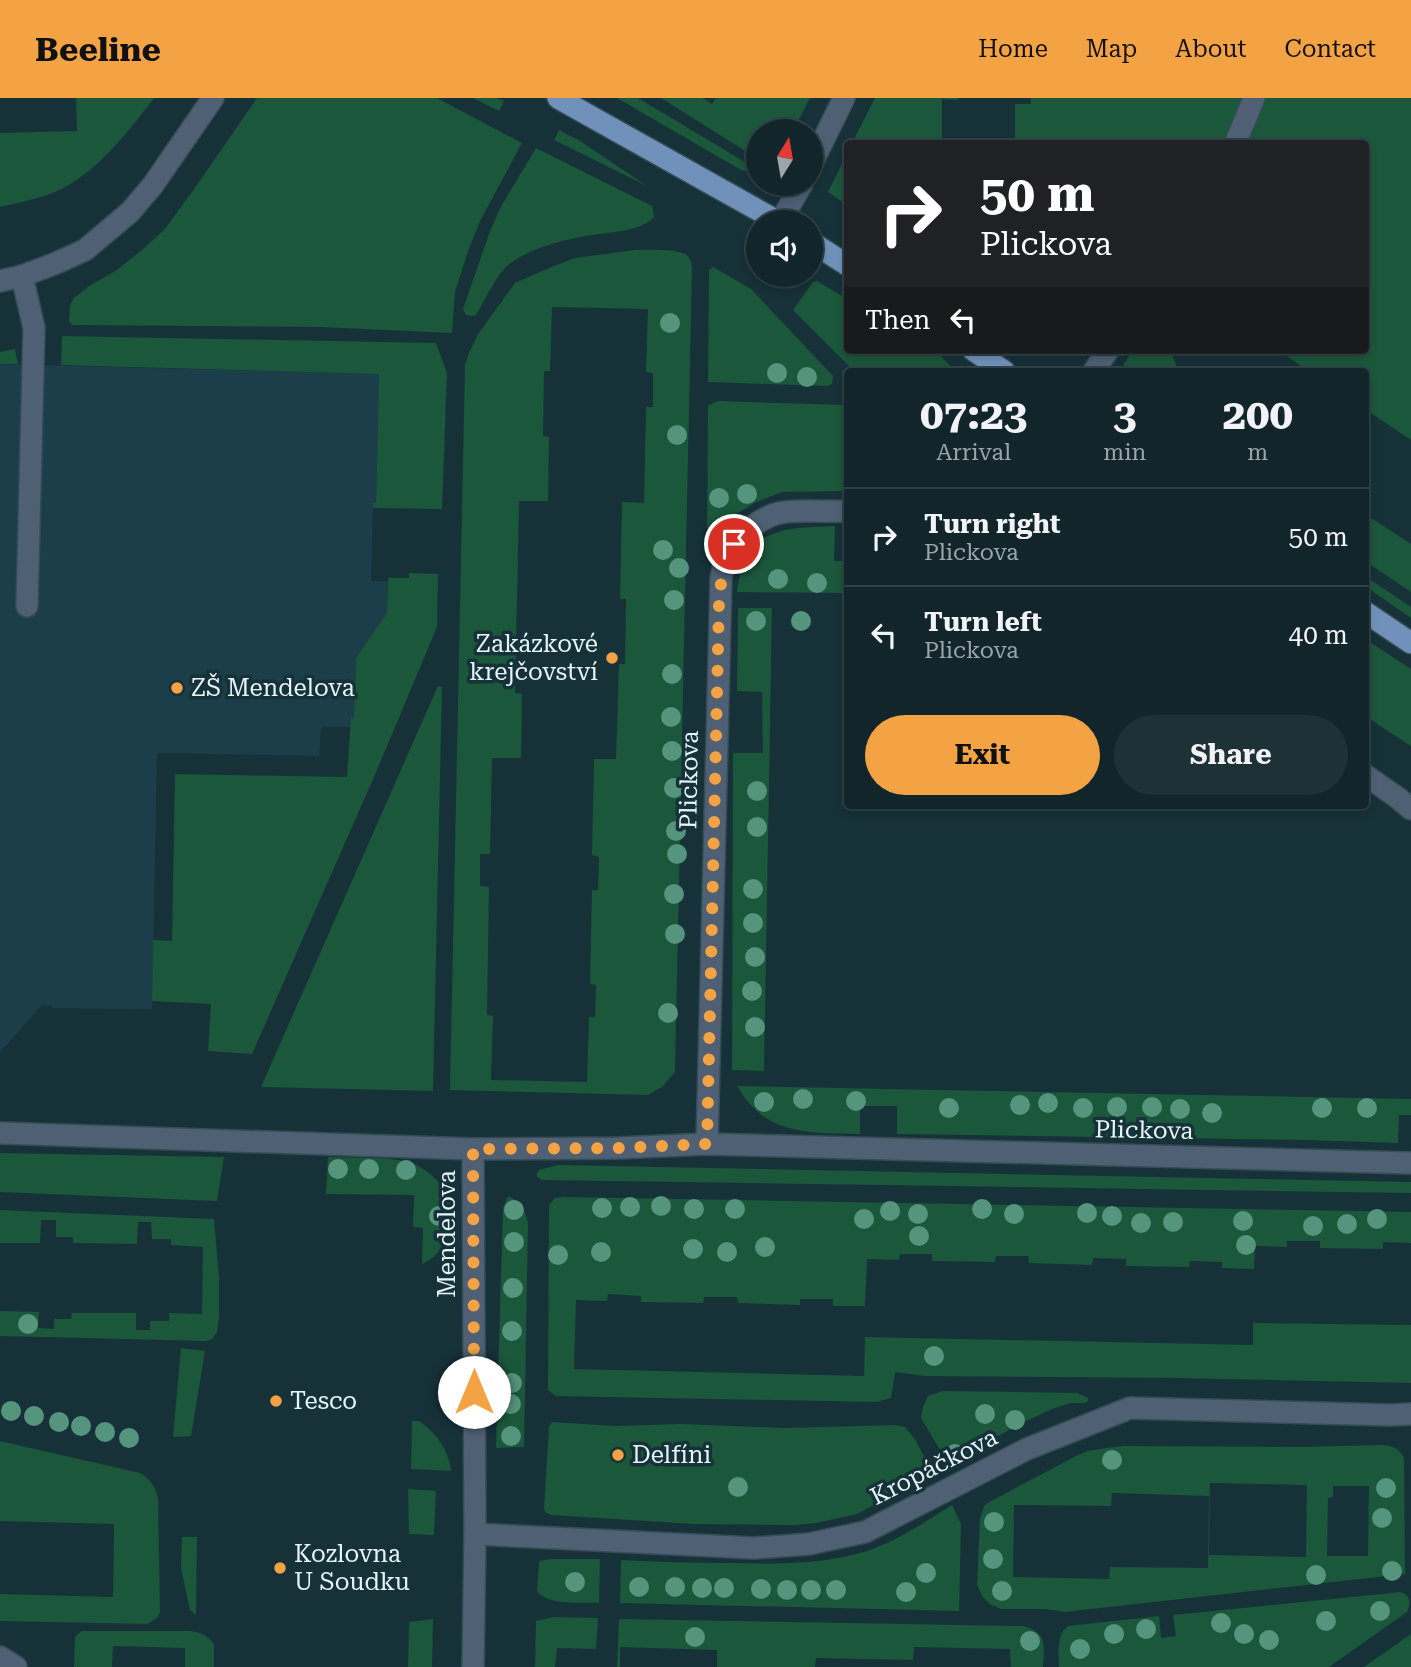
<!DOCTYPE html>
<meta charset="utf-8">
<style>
:root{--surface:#11252b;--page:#1e3137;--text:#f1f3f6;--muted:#9ca5a9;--line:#304247;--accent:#f4a344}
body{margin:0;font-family:"Roboto Serif",serif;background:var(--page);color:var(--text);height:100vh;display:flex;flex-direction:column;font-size:26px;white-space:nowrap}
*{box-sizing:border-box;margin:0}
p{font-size:23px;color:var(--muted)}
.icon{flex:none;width:38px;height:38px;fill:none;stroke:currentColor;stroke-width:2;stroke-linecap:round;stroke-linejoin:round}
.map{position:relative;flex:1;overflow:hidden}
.sheet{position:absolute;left:844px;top:270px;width:525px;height:441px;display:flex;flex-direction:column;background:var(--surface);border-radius:7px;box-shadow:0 4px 10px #0003,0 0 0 2px var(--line)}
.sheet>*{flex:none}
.top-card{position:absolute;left:844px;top:42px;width:525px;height:214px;border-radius:7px;box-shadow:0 4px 10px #0003,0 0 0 2px var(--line);background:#202124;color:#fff;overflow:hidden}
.needle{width:46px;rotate:11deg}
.buttons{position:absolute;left:746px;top:21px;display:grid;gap:14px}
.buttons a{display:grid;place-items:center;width:77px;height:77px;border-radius:50%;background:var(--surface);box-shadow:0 4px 10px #0003,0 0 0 2px var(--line);font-size:35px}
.pin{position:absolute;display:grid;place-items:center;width:60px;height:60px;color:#fff;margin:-30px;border:4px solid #fff;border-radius:50%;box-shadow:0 2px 7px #0007}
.me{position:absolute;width:77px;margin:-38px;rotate:0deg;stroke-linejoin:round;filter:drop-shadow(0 0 5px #0008)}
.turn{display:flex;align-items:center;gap:24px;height:147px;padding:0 21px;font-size:32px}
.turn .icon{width:91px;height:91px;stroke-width:2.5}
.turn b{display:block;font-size:49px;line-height:60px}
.then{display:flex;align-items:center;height:66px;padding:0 21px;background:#0003;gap:14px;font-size:26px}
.eta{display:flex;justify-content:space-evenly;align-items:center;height:119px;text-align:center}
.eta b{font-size:42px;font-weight:700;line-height:49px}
.button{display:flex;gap:14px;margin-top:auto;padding:14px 21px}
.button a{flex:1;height:80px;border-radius:42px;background:var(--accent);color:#111;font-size:28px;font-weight:700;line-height:80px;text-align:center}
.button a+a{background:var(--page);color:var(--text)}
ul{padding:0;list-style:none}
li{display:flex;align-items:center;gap:21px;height:98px;padding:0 21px;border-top:2px solid var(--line)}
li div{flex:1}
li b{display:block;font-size:26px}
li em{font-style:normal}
header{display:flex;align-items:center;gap:42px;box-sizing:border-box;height:98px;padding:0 35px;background:var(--accent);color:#111}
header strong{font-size:33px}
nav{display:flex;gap:38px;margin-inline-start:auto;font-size:24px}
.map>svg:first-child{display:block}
.built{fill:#1b3e4a}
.green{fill:#1b573b;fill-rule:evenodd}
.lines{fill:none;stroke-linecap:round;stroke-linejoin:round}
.minor-casing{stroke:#344c54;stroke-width:24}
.major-casing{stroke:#344c54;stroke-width:24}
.minor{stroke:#4f6074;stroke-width:21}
.major{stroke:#7092ba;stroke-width:21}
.tree{fill:#55947d}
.route{stroke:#f4a344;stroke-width:12;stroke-dasharray:0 21.6}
.poi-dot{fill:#f4a344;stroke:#173139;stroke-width:2.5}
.labels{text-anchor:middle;stroke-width:7;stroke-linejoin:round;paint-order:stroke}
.poi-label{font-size:24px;fill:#e5f4f9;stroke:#173139;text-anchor:start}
.street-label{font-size:24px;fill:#e5f4f9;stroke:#173139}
</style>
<header>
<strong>Beeline</strong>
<nav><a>Home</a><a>Map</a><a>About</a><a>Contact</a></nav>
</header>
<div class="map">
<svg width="1411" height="1569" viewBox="0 0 1411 1569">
<rect width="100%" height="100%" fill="#173139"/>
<polygon class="built" points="0,266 379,276 376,405 373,406 371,483 387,483 387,515 356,560 354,620 351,620 352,629 321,629 319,658 157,655 152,911 52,910 52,908 42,907 0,954"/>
<g class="green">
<path d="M 76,0 L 154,0 C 127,35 91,83 47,97 C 32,102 16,105 0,109 L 0,35 L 77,33 Z"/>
<polygon points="257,0 437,0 522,45 480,123 467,156 455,194 452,235 321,229 77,227 72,227 69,223 70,207 74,200 89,188 117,172 143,151 164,132 192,94"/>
<polygon points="473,0 497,0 504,3 499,13"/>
<polygon points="617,0 638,0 758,72 758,76 741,72"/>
<polygon points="661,0 703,0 712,6 716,0 810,0 793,33 758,33 758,61"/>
<polygon points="875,0 958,0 958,2 942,1 942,41 926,41 925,46 852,45"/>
<polygon points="1031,0 1243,0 1223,45 1015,46 1015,6 1031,6"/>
<polygon points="1266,0 1411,0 1411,342 1365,311 1365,273 1309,273 1278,252 1365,252 1365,46 1245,46"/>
<polygon points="559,32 580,43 647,88 554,42"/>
<path d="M 536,50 L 652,108 L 654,119 C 640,135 605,134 586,138 C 562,142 523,152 505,170 C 493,183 485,202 476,217 L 472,218 L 466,217 L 463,211 L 489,136 L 500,110 Z"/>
<polygon points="847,56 847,107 828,94"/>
<path d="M 635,152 C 647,152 679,150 688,158 C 691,162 691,164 692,169 L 675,974 L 662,989 L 648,997 L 450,992 L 465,267 L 469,255 L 478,236 L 515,185 L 549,170 L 575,160 ZM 552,209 L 648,211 L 646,274 L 653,275 L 653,309 L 646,309 L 644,405 L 622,404 L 620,501 L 626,501 L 625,566 L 619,566 L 616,661 L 594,661 L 592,757 L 599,759 L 598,792 L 592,792 L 590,886 L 596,887 L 595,919 L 589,919 L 587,984 L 491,982 L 493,918 L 487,917 L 489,789 L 480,788 L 480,756 L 490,756 L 492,660 L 521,660 L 522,596 L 515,595 L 519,403 L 548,403 L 549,339 L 543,338 L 544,273 L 550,273 Z"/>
<polygon points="713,169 751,191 833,278 832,286 827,288 708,284 709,172"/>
<polygon points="817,183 847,201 847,252 935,252 955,273 854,273 793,212 813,184"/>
<polygon points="62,238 436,245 447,275 442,411 373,410 373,405 376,405 379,276 61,267"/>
<polygon points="15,251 18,266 0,266 0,254"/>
<polygon points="1135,252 1167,252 1173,259 1178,273 1120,273 1129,258"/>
<polygon points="717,303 847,307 847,393 782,394 756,404 731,419 718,433 707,455 708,308"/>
<polygon points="1365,416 1411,446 1411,494 1365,463"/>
<path d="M 835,428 L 834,463 L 847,463 L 847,495 L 737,494 C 745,430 781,430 835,428 Z"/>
<polygon points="409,475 438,476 437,529 374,679 252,956 208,953 211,906 152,903 153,842 172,843 175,676 347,679 351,620 354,620 356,560 387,515 388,480 409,480"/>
<polygon points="1365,478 1411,509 1411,520 1365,488"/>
<polygon points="738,510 772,510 764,973 732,972 733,655 763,655 762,594 737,593"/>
<polygon points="1365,541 1411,571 1411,648 1365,618"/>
<polygon points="438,588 442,589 433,993 261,989"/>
<path d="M 737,988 L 1411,1001 L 1411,1017 L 1399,1017 L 1398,1045 L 1305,1042 L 897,1036 L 897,1008 L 860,1008 L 860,1036 C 824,1035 780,1038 754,1010 C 747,1004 742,995 737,988 Z"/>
<polygon points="0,1055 224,1059 217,1103 0,1094"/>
<path d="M 328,1059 C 350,1060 396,1058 414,1066 C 437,1076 460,1104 454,1131 C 452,1137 447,1144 443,1149 C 437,1156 431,1162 422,1166 L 423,1130 L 413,1129 L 414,1097 L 326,1096 Z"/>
<polygon points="558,1067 1411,1084 1411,1095 542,1082 537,1079 537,1075 539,1072"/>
<path d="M 508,1098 C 522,1105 525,1111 528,1126 L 524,1349 L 496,1350 L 503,1110 Z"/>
<polygon points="563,1099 1411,1114 1411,1145 1383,1144 1383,1151 1320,1150 1320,1143 1287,1143 1287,1149 1255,1148 1254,1171 1222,1170 1222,1164 1190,1163 1189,1169 1126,1168 1126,1161 1093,1160 1092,1167 1029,1165 1028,1158 996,1158 995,1164 932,1163 932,1156 900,1156 899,1162 867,1161 865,1208 833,1208 833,1201 800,1201 800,1207 738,1205 737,1199 704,1199 703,1205 641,1204 641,1198 608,1196 607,1203 576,1202 574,1271 864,1278 865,1239 1253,1247 1253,1225 1411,1227 1411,1285 1176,1280 925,1278 895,1274 891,1300 876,1304 556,1298 548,1292 548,1284 549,1107 555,1100"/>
<polygon points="0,1112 214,1121 219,1180 219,1221 217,1234 211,1242 205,1243 0,1238 0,1213 39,1214 38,1230 54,1231 54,1221 71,1221 72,1215 136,1215 136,1232 150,1232 150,1223 169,1223 169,1215 202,1216 203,1149 171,1147 171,1141 152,1141 151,1124 138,1124 137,1146 73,1145 73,1139 56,1139 56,1122 41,1122 40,1145 0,1145"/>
<polygon points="181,1250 205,1253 191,1338 173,1339"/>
<polygon points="943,1293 1077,1295 1088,1300 1088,1303 1085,1305 1071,1305 1052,1311 1014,1329 949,1367 921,1320 923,1309 928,1298"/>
<path d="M 412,1323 L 419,1323 C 436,1335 449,1352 451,1373 L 411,1371 Z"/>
<polygon points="552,1324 615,1328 681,1326 785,1330 895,1327 905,1329 914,1340 934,1376 857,1416 816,1425 795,1427 694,1426 551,1417 545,1414 544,1410 549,1329"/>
<path d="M 0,1343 L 140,1375 C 151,1382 155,1388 158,1400 L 160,1514 L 157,1520 L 147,1526 L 0,1523 L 0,1496 L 113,1499 L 114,1426 L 0,1423 Z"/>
<path d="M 1384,1347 C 1393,1348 1400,1351 1404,1360 L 1405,1476 L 1064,1514 L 1046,1511 L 1001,1511 L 990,1506 L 982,1498 L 977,1487 L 980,1421 L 984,1408 L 989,1404 L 1076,1358 L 1088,1353 L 1106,1350 L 1124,1348 L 1297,1349 ZM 1210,1385 L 1307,1387 L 1306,1459 L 1209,1457 ZM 1333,1388 L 1369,1388 L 1368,1458 L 1327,1458 L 1328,1400 L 1333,1399 ZM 1112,1395 L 1209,1398 L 1208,1470 L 1110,1469 L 1109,1481 L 1013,1479 L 1014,1407 L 1111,1408 Z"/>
<polygon points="408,1391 436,1393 434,1437 409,1436"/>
<path d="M 952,1407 L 961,1426 L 959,1513 L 620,1505 L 621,1462 C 656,1464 692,1465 728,1465 C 774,1466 822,1467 867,1453 C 897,1443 925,1424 952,1407 Z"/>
<polygon points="182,1439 197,1439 196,1517 190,1512 181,1470"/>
<path d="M 551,1461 L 600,1461 L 599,1505 C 581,1504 548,1508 537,1493 L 539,1463 Z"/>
<path d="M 1401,1494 C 1411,1498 1411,1505 1407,1514 L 1329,1569 L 1059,1569 C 1059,1554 1056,1537 1068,1528 L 1159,1518 L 1161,1540 L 1176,1538 L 1173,1517 Z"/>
<polygon points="553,1519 598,1520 596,1551 557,1550 555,1569 535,1569 536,1523"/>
<polygon points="433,1521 432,1569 408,1569 409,1524"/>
<path d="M 619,1521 L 1024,1528 C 1048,1536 1044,1547 1043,1569 L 1011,1569 L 1010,1551 L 914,1549 L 913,1562 L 816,1560 L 815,1569 L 717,1569 L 717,1552 L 620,1549 L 620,1569 L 617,1569 Z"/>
<path d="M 82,1533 L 190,1533 C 202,1535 207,1537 214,1546 L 214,1569 L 185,1569 L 185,1550 L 113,1548 L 112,1569 L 74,1569 L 75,1539 L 78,1536 Z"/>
<polygon points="1411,1536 1411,1569 1364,1569"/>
</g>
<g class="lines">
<defs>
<g id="minor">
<polyline points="1235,46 1254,0"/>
<polyline points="810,69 844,0"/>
<polyline points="780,124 802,86"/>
<polyline points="22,178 34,230 27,508"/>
<polyline points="0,183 22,178 54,166 85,152 130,114 153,87 213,0"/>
<polyline points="1094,273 1108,252"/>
<polyline points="1365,677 1398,700 1411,711"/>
<polyline points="0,1035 473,1051 618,1050 707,1046 1411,1065"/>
<path d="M 707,1046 L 721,480 C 722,473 724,466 727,459 C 737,438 762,416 786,414 C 806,412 827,414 847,413"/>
<polyline points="475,1436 754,1450 809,1446 865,1434 1027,1351 1130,1310 1391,1317 1411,1316"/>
<polyline points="0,1559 16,1569"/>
<polyline points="473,1569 475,1436 473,1051"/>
</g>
<g id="major">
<polyline points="558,0 779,124"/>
<polyline points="810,143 847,167"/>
<polyline points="973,252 1004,273"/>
<polyline points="1365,514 1411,545"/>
</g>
</defs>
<use href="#minor" class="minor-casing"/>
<use href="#major" class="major-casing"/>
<use href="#minor" class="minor"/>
<use href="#major" class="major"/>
</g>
<g class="tree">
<circle cx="670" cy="225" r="10"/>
<circle cx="777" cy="275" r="10"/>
<circle cx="807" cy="279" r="10"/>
<circle cx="677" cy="337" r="10"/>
<circle cx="747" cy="396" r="10"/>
<circle cx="719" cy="400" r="10"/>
<circle cx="663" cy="452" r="10"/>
<circle cx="679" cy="470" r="10"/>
<circle cx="778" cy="481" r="10"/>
<circle cx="817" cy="485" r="10"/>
<circle cx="674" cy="502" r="10"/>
<circle cx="756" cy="523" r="10"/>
<circle cx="801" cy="523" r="10"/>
<circle cx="672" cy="576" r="10"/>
<circle cx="671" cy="619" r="10"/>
<circle cx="672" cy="653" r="10"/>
<circle cx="674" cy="690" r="10"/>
<circle cx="757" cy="693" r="10"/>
<circle cx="757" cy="729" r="10"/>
<circle cx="676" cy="733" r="10"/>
<circle cx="677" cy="756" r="10"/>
<circle cx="753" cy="791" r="10"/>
<circle cx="674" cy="796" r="10"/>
<circle cx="753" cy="825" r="10"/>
<circle cx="675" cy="836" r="10"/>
<circle cx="755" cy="859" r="10"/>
<circle cx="752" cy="893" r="10"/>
<circle cx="668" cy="915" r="10"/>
<circle cx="755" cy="929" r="10"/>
<circle cx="803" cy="1001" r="10"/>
<circle cx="856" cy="1003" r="10"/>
<circle cx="764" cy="1004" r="10"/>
<circle cx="1048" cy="1005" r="10"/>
<circle cx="1020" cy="1007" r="10"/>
<circle cx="1117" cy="1009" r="10"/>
<circle cx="1152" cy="1009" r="10"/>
<circle cx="949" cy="1010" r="10"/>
<circle cx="1083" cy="1010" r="10"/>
<circle cx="1322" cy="1010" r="10"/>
<circle cx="1367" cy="1010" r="10"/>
<circle cx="1180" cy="1011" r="10"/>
<circle cx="1212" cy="1015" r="10"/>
<circle cx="338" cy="1071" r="10"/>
<circle cx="369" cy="1071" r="10"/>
<circle cx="406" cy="1072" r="10"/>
<circle cx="661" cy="1108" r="10"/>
<circle cx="630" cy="1109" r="10"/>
<circle cx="602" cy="1110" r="10"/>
<circle cx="694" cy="1111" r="10"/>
<circle cx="735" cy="1111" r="10"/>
<circle cx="982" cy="1111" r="10"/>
<circle cx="514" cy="1112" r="10"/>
<circle cx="890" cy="1113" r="10"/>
<circle cx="1087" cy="1115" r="10"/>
<circle cx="918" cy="1116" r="10"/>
<circle cx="1014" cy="1116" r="10"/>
<circle cx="439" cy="1118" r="10"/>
<circle cx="1112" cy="1118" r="10"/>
<circle cx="864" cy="1121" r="10"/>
<circle cx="1377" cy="1121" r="10"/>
<circle cx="1243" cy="1123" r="10"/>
<circle cx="1173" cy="1124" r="10"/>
<circle cx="1141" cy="1125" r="10"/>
<circle cx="1347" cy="1126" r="10"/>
<circle cx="1313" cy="1128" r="10"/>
<circle cx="919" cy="1138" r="10"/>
<circle cx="514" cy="1144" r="10"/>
<circle cx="1246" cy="1147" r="10"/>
<circle cx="765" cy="1149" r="10"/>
<circle cx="693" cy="1151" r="10"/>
<circle cx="601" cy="1154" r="10"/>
<circle cx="727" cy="1154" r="10"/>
<circle cx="558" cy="1157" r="10"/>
<circle cx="513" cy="1190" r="10"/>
<circle cx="28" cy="1226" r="10"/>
<circle cx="512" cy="1233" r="10"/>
<circle cx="934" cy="1258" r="10"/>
<circle cx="512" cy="1285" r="10"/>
<circle cx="511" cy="1306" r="10"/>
<circle cx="11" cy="1313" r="10"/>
<circle cx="985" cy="1316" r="10"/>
<circle cx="34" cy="1318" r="10"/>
<circle cx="1015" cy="1322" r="10"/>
<circle cx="59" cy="1324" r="10"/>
<circle cx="81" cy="1328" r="10"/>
<circle cx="105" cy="1334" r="10"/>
<circle cx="511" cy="1338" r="10"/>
<circle cx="129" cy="1340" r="10"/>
<circle cx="955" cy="1356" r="10"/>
<circle cx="1112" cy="1362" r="10"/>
<circle cx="738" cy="1389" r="10"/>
<circle cx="1386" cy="1390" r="10"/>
<circle cx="1382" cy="1420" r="10"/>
<circle cx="994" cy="1424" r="10"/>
<circle cx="993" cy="1461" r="10"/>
<circle cx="1392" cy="1473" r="10"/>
<circle cx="926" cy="1475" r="10"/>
<circle cx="1316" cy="1477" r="10"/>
<circle cx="575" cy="1484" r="10"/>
<circle cx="639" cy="1489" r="10"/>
<circle cx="675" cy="1489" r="10"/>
<circle cx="702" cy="1490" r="10"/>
<circle cx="724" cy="1490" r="10"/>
<circle cx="761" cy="1491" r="10"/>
<circle cx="787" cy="1492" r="10"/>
<circle cx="811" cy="1492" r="10"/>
<circle cx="836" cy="1492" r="10"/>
<circle cx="1002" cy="1493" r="10"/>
<circle cx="906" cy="1494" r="10"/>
<circle cx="1380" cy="1513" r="10"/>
<circle cx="1326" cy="1523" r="10"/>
<circle cx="1221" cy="1525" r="10"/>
<circle cx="1146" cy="1531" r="10"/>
<circle cx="1114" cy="1536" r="10"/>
<circle cx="1244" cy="1536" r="10"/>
<circle cx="695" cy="1539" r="10"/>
<circle cx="1269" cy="1542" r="10"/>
<circle cx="1030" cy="1543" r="10"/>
<circle cx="1080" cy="1551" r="10"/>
</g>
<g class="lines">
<path class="route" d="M 474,1294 L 473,1051 L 618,1050 L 707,1046 L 719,504 C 721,481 723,467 734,446"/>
</g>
<g class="poi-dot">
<circle cx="612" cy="560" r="7"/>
<circle cx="177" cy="590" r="7"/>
<circle cx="276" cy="1303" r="7"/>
<circle cx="618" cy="1357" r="7"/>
<circle cx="280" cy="1470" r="7"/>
</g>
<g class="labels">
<g class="poi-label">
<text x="598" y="554" text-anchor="end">Zakázkové<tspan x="598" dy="28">krejčovství</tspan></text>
<text x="191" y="598">ZŠ Mendelova</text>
<text x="290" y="1311">Tesco</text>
<text x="632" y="1365">Delfíni</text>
<text x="294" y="1464">Kozlovna<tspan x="294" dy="28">U Soudku</tspan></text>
</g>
<g class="street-label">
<text transform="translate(689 682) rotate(-89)" y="8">Plickova</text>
<text transform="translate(1144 1032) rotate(1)" y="8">Plickova</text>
<text transform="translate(447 1136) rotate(-90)" y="8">Mendelova</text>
<text transform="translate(934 1369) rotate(-27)" y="8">Kropáčkova</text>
</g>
</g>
</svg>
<div class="buttons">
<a><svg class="needle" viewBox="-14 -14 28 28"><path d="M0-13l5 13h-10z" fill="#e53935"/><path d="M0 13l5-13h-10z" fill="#9ca5a9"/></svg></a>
<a><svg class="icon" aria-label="sound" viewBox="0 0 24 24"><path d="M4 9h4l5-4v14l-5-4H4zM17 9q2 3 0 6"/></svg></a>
</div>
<div class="pin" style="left:734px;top:446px;background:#d93025"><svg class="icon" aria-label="arrive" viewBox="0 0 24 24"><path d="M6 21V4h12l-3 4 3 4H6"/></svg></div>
<svg class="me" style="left:474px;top:1294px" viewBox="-20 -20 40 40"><circle r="19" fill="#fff"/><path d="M0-13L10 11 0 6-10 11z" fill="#f4a344"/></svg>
<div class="top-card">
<div class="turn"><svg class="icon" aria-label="right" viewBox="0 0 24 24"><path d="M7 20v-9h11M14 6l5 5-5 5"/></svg><div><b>50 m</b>Plickova</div></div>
<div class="then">Then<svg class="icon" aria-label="left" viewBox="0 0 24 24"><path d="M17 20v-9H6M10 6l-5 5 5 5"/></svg></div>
</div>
<section class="sheet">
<div class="eta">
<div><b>07:23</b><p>Arrival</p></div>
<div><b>3</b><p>min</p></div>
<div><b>200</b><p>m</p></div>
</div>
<ul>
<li><svg class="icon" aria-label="right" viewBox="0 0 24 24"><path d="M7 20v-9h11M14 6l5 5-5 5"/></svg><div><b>Turn right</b><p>Plickova</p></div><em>50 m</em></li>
<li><svg class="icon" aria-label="left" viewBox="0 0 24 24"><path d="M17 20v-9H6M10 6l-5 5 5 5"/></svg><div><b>Turn left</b><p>Plickova</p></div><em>40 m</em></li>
</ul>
<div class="button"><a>Exit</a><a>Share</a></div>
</section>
</div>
